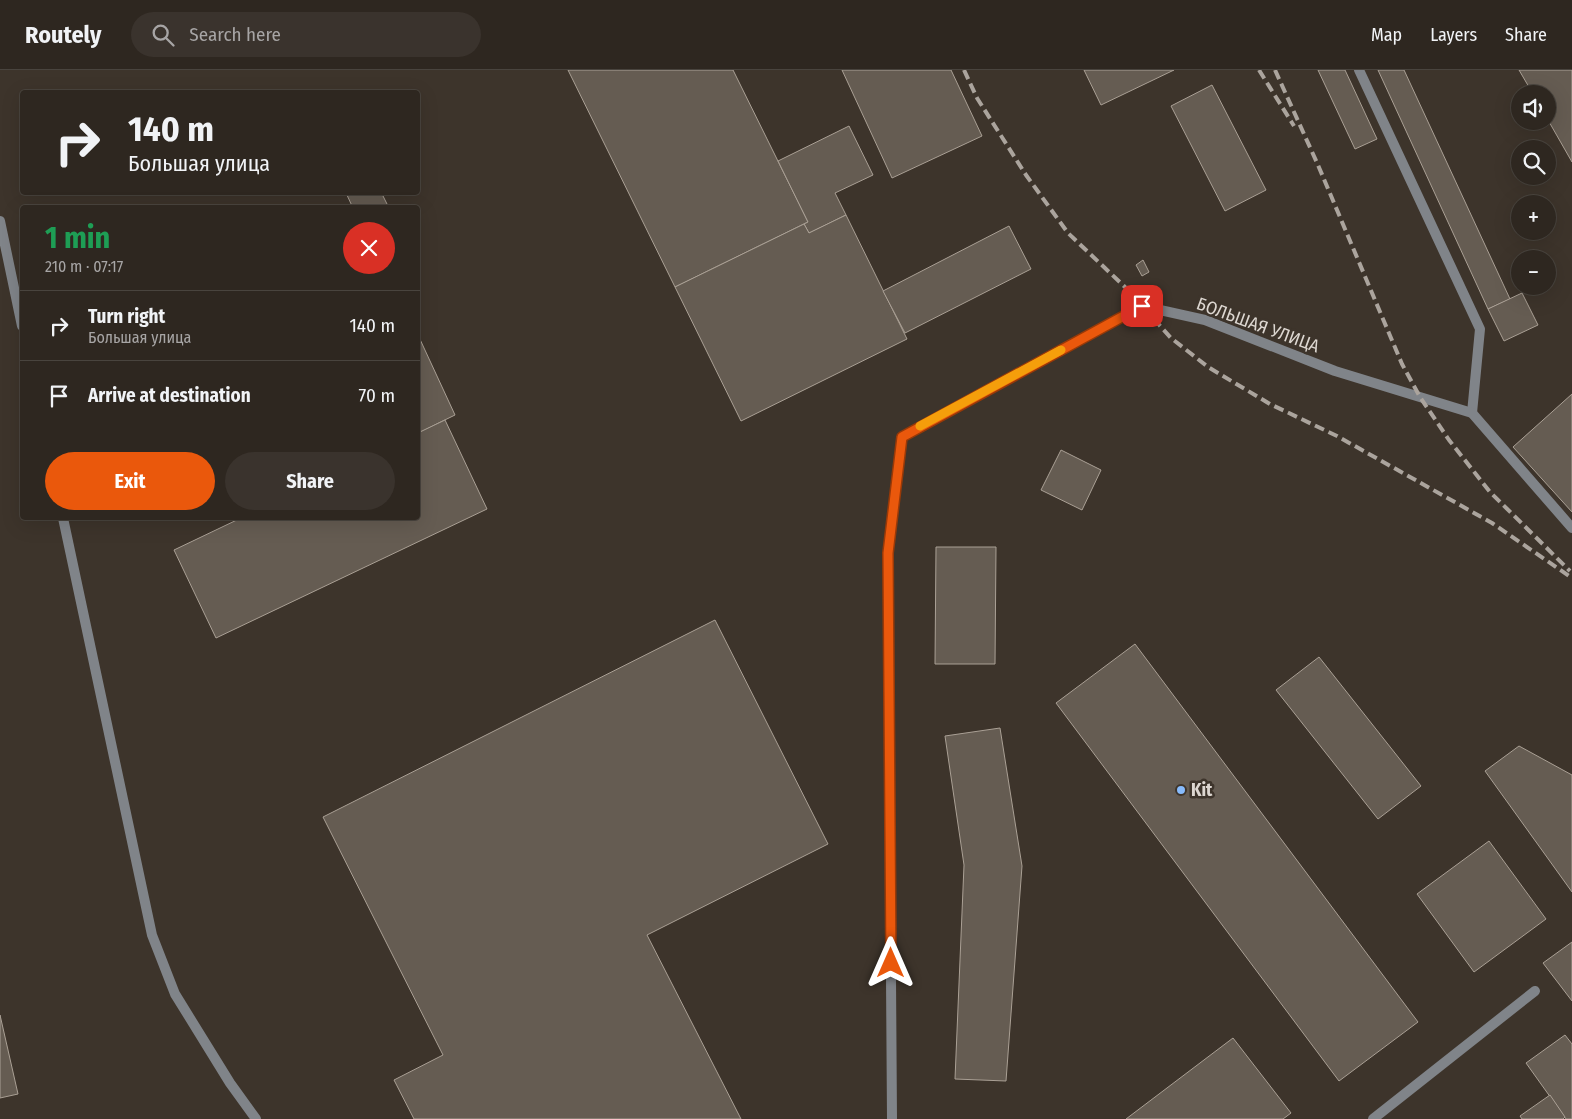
<!DOCTYPE html>
<meta charset="utf-8">
<style>
:root{--surface:#2e2720;--page:#3a332d;--text:#f1f3f6;--muted:#a7a5a5;--line:#49443e;--accent:#ea580c}
body{margin:0;font-family:"Fira Sans Condensed",sans-serif;background:var(--page);color:var(--text);height:100vh;display:flex;flex-direction:column;font-size:19px;white-space:nowrap}
*{box-sizing:border-box;margin:0}
p{font-size:16px;color:var(--muted)}
.icon{flex:none;width:28px;height:28px;fill:none;stroke:currentColor;stroke-width:2;stroke-linecap:round;stroke-linejoin:round}
.map{position:relative;flex:1;overflow:hidden}
.side{position:absolute;left:20px;top:135px;width:400px;height:315px;display:flex;flex-direction:column;background:var(--surface);border-radius:5px;box-shadow:0 5px 20px #0002,0 0 0 1px var(--line)}
.side>*{flex:none}
.top-card{position:absolute;left:20px;top:20px;width:400px;height:105px;border-radius:5px;box-shadow:0 5px 20px #0002,0 0 0 1px var(--line);background:#2e2720;color:var(--text);overflow:hidden}
.fabs{position:absolute;left:1511px;top:15px;display:grid;gap:10px}
.fabs a{display:grid;place-items:center;width:45px;height:45px;border-radius:50%;background:var(--surface);box-shadow:0 5px 20px #0002,0 0 0 1px var(--line);font-size:25px}
.pin{position:absolute;display:grid;place-items:center;width:42px;height:42px;color:#fff;margin:-21px;border-radius:10px;box-shadow:0 2px 8px #0006}
.me{position:absolute;width:55px;margin:-28px;rotate:0deg;stroke-linejoin:round;filter:drop-shadow(0 0 4px #0008)}
.turn{display:flex;align-items:center;gap:18px;height:105px;padding:0 25px;font-size:22px}
.turn .icon{width:65px;height:65px;stroke-width:2.5}
.turn b{display:block;font-size:35px;line-height:42px}
.round{display:grid;place-items:center;flex:none;width:52px;height:52px;border-radius:26px;background:var(--page)}
.headline{display:flex;align-items:center;justify-content:space-between;height:85px;padding:0 25px}
h1{font-size:30px;font-weight:700;line-height:38px;color:#1e9e55}
.button{display:flex;gap:10px;margin-top:auto;padding:10px 25px}
.button a{flex:1;height:58px;border-radius:30px;background:var(--accent);color:#fff;font-size:20px;font-weight:700;line-height:58px;text-align:center}
.button a+a{background:var(--page);color:var(--text)}
ul{padding:0;list-style:none}
li{display:flex;align-items:center;gap:15px;height:70px;padding:0 25px;border-top:1px solid var(--line)}
li div{flex:1}
li b{display:block;font-size:19px}
li em{font-style:normal}
header{display:flex;align-items:center;gap:30px;box-sizing:border-box;height:70px;padding:0 25px;background:var(--surface);border-bottom:1px solid var(--line)}
header strong{font-size:24px}
nav{display:flex;gap:28px;margin-inline-start:auto;font-size:18px}
.search{width:350px;height:45px;background:var(--page);display:flex;align-items:center;gap:12px;box-sizing:border-box;padding:0 18px;border-radius:28px;color:var(--muted);font-size:19px}
.map>svg:first-child{display:block}
.building{fill:#655c52;stroke:#aaa095}
.lines{fill:none;stroke-linecap:round;stroke-linejoin:round}
.lane{stroke:#808489;stroke-width:10}
.street{stroke:#808489;stroke-width:10}
.rail{stroke:#aba49d;stroke-width:4;stroke-dasharray:10 5;stroke-linecap:butt}
.route-casing{stroke:#983908;stroke-width:12}
.route{stroke:#ea580c;stroke-width:9}
.slow{stroke:#f59e0b;stroke-width:9}
.poi-dot{fill:#87bbfc;stroke:#3d342b;stroke-width:2}
.labels{text-anchor:middle;stroke-width:5;stroke-linejoin:round;paint-order:stroke}
.street-label{font-size:18px;fill:#ddd7d1;stroke:#3d342b}
.poi-label{font-size:18px;font-weight:bold;fill:#ddd7d1;stroke:#3d342b;text-anchor:start}
</style>
<header>
<strong>Routely</strong>
<div class="search"><svg class="icon" aria-label="search" viewBox="0 0 24 24"><circle cx="10" cy="10" r="6"/><path d="M15 15l6 6"/></svg>Search here</div>
<nav><a>Map</a><a>Layers</a><a>Share</a></nav>
</header>
<div class="map">
<svg width="1572" height="1049" viewBox="0 0 1572 1049">
<rect width="100%" height="100%" fill="#3d342b"/>
<g class="building">
<polygon points="568,0 733,0 808,152 675,217"/>
<polygon points="842,0 951,0 982,66 892,108"/>
<polygon points="1084,0 1174,0 1101,35"/>
<polygon points="1318,0 1345,0 1377,69 1355,79"/>
<polygon points="1378,0 1404,0 1510,229 1488,239"/>
<polygon points="1519,0 1572,0 1572,92 1548,50 1548,24 1533,24"/>
<polygon points="1212,15 1266,120 1225,141 1171,36"/>
<polygon points="849,56 873,105 835,123 846,145 809,163 804,154 808,152 778,91"/>
<polygon points="348,122 381,122 389,138 353,138 346,123"/>
<polygon points="846,145 907,269 741,351 675,217 804,154 809,163"/>
<polygon points="1009,156 1031,199 905,263 883,221"/>
<polygon points="1143,190 1149,202 1142,206 1136,195"/>
<polygon points="1522,223 1538,255 1504,271 1488,239"/>
<polygon points="418,265 455,345 418,363"/>
<polygon points="1572,324 1572,442 1513,377"/>
<polygon points="445,350 487,439 216,568 174,480 241,448 418,448 418,363"/>
<polygon points="1061,380 1101,400 1082,440 1041,420"/>
<polygon points="936,477 996,477 995,594 935,594"/>
<polygon points="715,550 828,774 647,865 741,1049 414,1049 394,1010 443,985 323,747"/>
<polygon points="1135,574 1418,952 1339,1011 1056,633"/>
<polygon points="1319,587 1421,716 1378,749 1276,620"/>
<polygon points="1000,658 1022,796 1006,1011 955,1009 964,795 945,666"/>
<polygon points="1519,676 1572,705 1572,822 1485,701"/>
<polygon points="1489,771 1546,849 1474,902 1417,824"/>
<polygon points="1572,872 1572,931 1543,893"/>
<polygon points="0,945 18,1024 0,1028"/>
<polygon points="1565,965 1572,974 1572,1049 1566,1049 1526,993"/>
<polygon points="1233,968 1291,1043 1283,1049 1126,1049"/>
<polygon points="1550,1025 1565,1047 1563,1049 1522,1049 1520,1046"/>
</g>
<g class="lines">
<g class="lane">
<polyline points="1359,0 1480,259 1472,343"/>
<polyline points="1373,1049 1535,921"/>
</g>
<g class="street">
<polyline points="0,151 22,256"/>
<polyline points="63,448 152,865 175,924 230,1013 256,1049"/>
<polyline points="892,1049 888,483 902,367 1142,236 1205,250 1335,301 1472,343 1572,458"/>
</g>
<g class="rail">
<polyline points="964,0 977,28 1026,105 1068,163 1125,217 1171,268 1208,297 1270,334 1337,366 1492,453 1572,508"/>
<polyline points="1259,0 1294,56"/>
<polyline points="1275,0 1318,95 1402,294 1420,327 1449,370 1490,422 1570,501"/>
</g>
</g>
<g class="lines">
<defs>
<polyline id="route" points="891,893 888,483 902,367 1142,236"/>
</defs>
<use href="#route" class="route-casing"/>
<use href="#route" class="route"/>
<polyline class="slow" points="920,356 1061,280"/>
</g>
<circle class="poi-dot" cx="1181" cy="720" r="5"/>
<g class="labels">
<g class="street-label">
<text transform="translate(1258 255) rotate(20)" y="6">БОЛЬШАЯ УЛИЦА</text>
</g>
<g class="poi-label">
<text x="1191" y="726">Kit</text>
</g>
</g>
</svg>
<div class="fabs">
<a><svg class="icon" aria-label="sound" viewBox="0 0 24 24"><path d="M4 9h4l5-4v14l-5-4H4zM17 9q2 3 0 6"/></svg></a>
<a><svg class="icon" aria-label="search" viewBox="0 0 24 24"><circle cx="10" cy="10" r="6"/><path d="M15 15l6 6"/></svg></a>
<a>+</a>
<a>−</a>
</div>
<div class="pin" style="left:1142px;top:236px;background:#d93025"><svg class="icon" aria-label="arrive" viewBox="0 0 24 24"><path d="M6 21V4h12l-3 4 3 4H6"/></svg></div>
<svg class="me" style="left:891px;top:893px" viewBox="-20 -20 40 40"><path d="M0-17L14 15 0 8-14 15z" fill="#ea580c" stroke="#fff" stroke-width="4"/></svg>
<div class="top-card">
<div class="turn"><svg class="icon" aria-label="right" viewBox="0 0 24 24"><path d="M7 20v-9h11M14 6l5 5-5 5"/></svg><div><b>140 m</b>Большая улица</div></div>
</div>
<section class="side">
<div class="headline"><div><h1>1 min</h1><p>210 m · 07:17</p></div><a class="round" style="background:#d93025;color:#fff"><svg class="icon" aria-label="close" viewBox="0 0 24 24"><path d="M6 6l12 12M18 6L6 18"/></svg></a></div>
<ul>
<li><svg class="icon" aria-label="right" viewBox="0 0 24 24"><path d="M7 20v-9h11M14 6l5 5-5 5"/></svg><div><b>Turn right</b><p>Большая улица</p></div><em>140 m</em></li>
<li><svg class="icon" aria-label="arrive" viewBox="0 0 24 24"><path d="M6 21V4h12l-3 4 3 4H6"/></svg><div><b>Arrive at destination</b></div><em>70 m</em></li>
</ul>
<div class="button"><a>Exit</a><a>Share</a></div>
</section>
</div>
